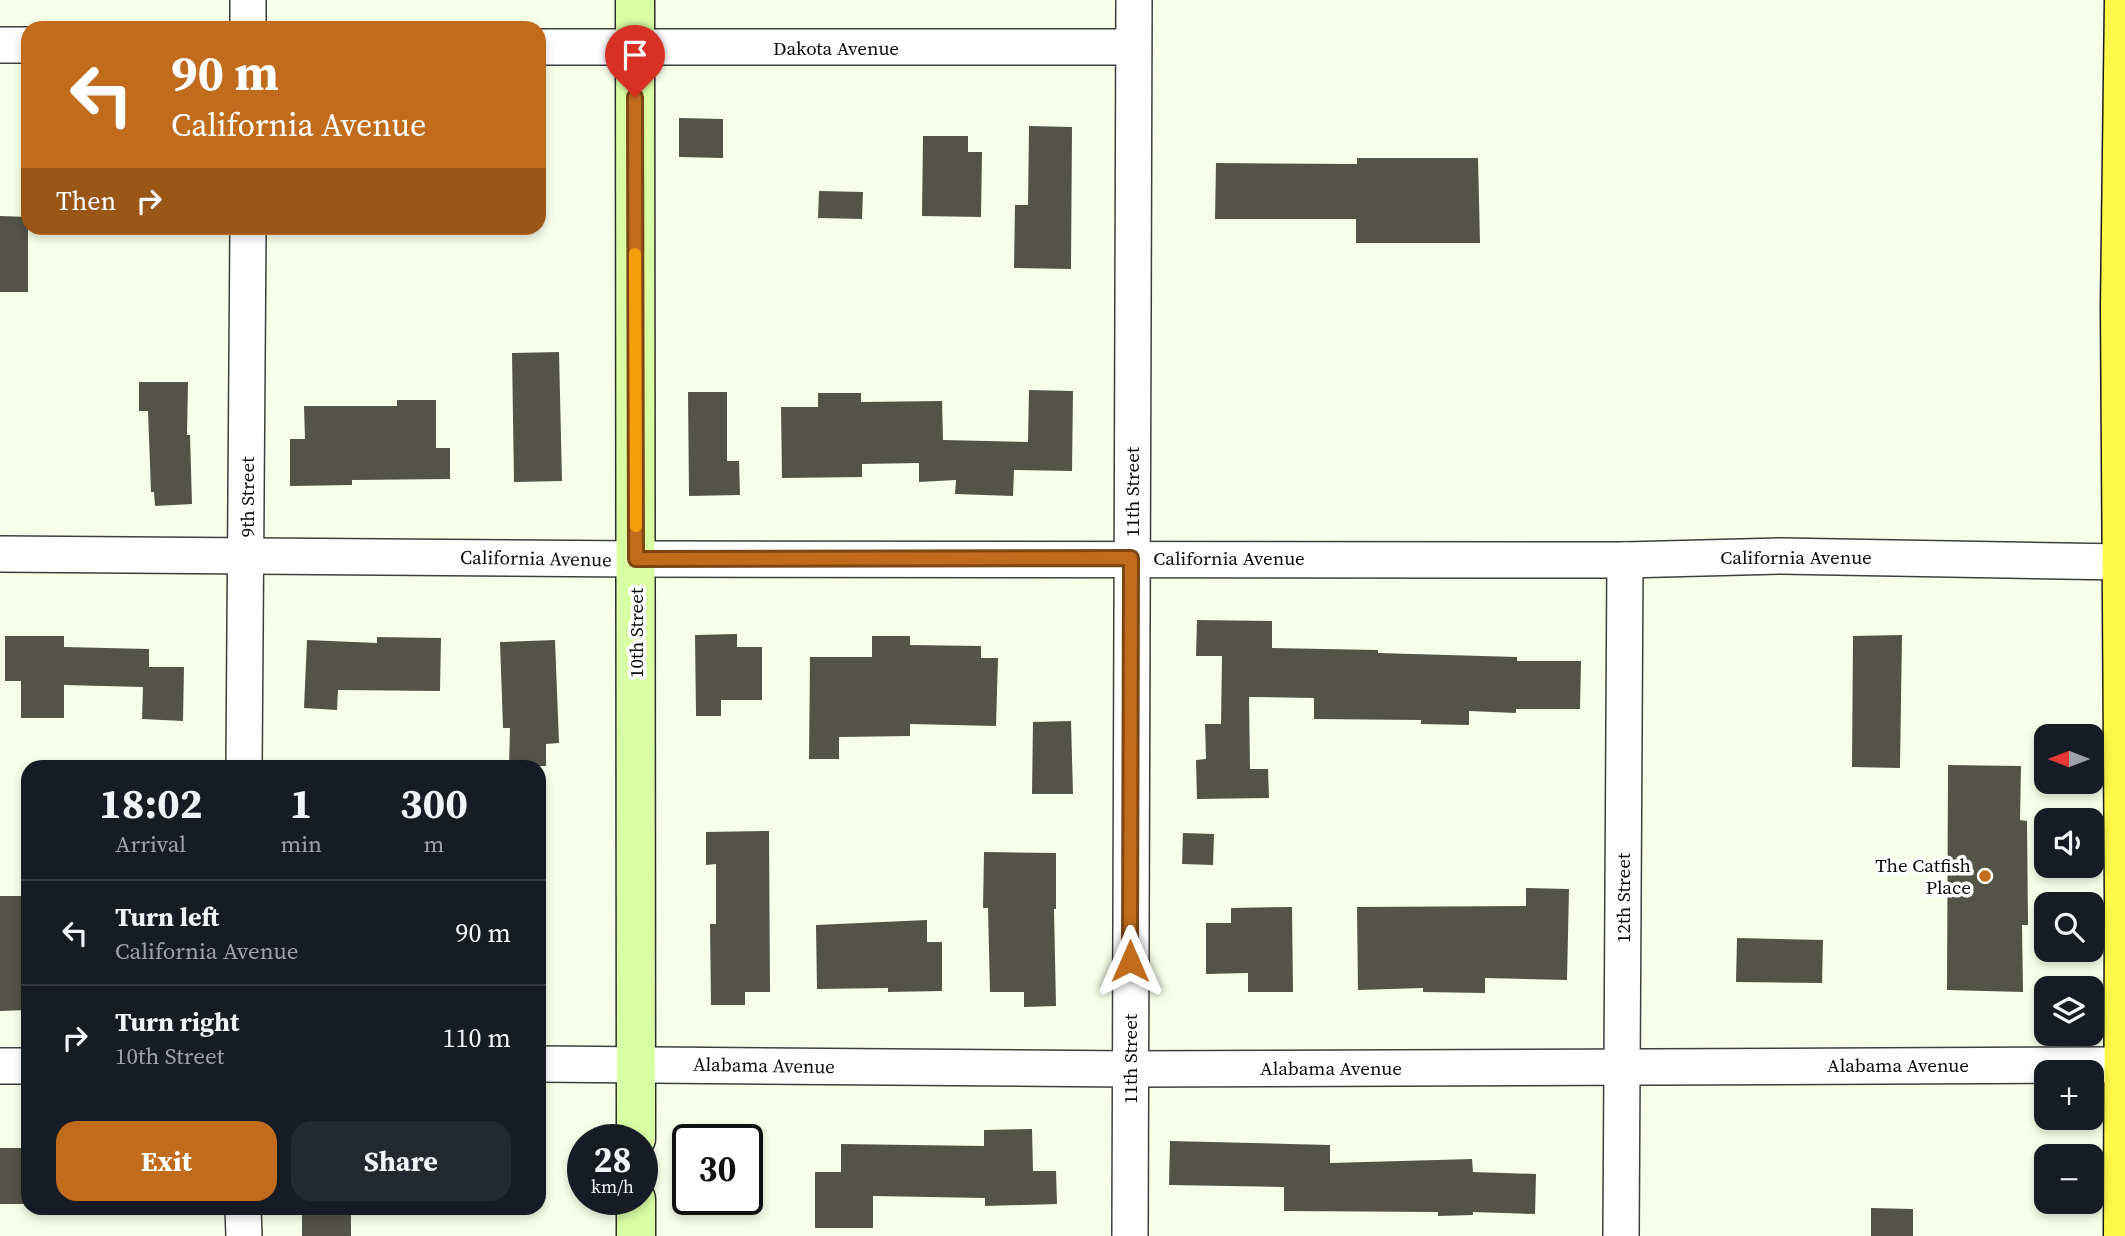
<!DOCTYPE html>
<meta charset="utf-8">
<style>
:root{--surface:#171b24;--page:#242831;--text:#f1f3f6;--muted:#9ea1a6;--line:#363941;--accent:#c16c1d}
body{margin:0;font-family:"Source Serif 4",serif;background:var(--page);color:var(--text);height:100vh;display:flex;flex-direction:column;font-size:26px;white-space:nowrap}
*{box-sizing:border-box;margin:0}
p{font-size:23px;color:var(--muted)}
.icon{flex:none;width:38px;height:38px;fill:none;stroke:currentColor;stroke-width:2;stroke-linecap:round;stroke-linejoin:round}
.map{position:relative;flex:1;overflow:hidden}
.sheet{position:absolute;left:21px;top:760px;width:525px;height:455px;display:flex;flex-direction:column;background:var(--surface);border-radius:21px;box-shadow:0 4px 10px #0003}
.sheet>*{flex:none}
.hud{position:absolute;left:21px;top:21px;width:525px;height:214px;border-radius:21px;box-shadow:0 4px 10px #0003;background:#c16c1d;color:#fff;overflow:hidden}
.needle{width:46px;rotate:270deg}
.tools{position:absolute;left:2034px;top:724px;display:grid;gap:14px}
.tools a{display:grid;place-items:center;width:70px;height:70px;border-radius:14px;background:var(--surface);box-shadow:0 4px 10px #0003;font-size:35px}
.speed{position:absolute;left:567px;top:1124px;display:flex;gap:14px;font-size:35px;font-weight:700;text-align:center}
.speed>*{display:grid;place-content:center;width:91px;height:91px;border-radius:50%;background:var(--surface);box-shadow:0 4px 10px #0003;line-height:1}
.speed small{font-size:18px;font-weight:400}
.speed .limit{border:4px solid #111;border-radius:10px;background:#fff;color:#111}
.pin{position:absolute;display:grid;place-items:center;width:60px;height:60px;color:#fff;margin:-72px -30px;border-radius:50% 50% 50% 0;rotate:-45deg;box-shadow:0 0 7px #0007}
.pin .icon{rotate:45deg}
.me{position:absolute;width:77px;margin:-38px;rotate:0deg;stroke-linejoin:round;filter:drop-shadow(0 0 5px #0008)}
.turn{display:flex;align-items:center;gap:24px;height:147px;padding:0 35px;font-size:32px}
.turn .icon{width:91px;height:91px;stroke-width:2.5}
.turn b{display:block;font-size:49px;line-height:60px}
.then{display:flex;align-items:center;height:66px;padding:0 35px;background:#0003;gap:14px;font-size:26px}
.eta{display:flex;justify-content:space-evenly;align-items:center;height:119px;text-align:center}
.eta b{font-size:42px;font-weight:700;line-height:49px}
.primary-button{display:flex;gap:14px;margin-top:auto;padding:14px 35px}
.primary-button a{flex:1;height:80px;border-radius:21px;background:var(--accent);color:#fff;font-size:28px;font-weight:700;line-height:80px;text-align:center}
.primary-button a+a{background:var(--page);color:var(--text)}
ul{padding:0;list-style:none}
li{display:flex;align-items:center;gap:21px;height:105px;padding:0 35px;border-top:2px solid var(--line)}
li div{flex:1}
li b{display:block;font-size:26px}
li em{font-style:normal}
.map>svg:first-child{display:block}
.building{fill:#545347}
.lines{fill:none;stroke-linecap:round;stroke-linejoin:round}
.street-casing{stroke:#3e3e3e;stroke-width:38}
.secondary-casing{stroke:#2d2d2d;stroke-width:41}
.highway-casing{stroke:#1c1c1c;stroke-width:41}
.street{stroke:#fff;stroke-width:35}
.secondary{stroke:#d9ffa4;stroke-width:38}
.highway{stroke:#fcf94a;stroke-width:38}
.route-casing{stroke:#7d4613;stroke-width:18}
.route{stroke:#c16c1d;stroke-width:12}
.slow{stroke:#f59e0b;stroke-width:12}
.poi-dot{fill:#c16c1d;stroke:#fff;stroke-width:2.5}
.labels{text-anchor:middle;stroke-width:7;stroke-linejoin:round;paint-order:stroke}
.street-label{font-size:19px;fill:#0b0b0b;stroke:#fff}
.poi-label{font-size:19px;fill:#0b0b0b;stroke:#fff;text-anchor:end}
</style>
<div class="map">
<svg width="2125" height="1236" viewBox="0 0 2125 1236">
<rect width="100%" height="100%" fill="#f8ffe9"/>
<g class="building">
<polygon points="679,118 723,119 723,158 679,157"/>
<polygon points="1029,126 1072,127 1071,269 1014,268 1015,205 1028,205"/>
<polygon points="923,136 968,136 968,152 982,152 981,217 922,216"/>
<polygon points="1357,158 1478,158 1480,243 1356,243 1356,219 1215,219 1216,163 1357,164"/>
<polygon points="819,191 863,192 862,219 818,218"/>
<polygon points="0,216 28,217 28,292 0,292"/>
<polygon points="559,352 562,481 514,482 512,353"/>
<polygon points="139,382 188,382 187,435 190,435 192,504 155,506 154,492 151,492 148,411 139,411"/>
<polygon points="1029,390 1073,391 1072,471 1014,470 1013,496 955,494 956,480 919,482 919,463 862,464 862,477 782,478 781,407 818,407 818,393 861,393 861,402 942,401 943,440 1028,442"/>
<polygon points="688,392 727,392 727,461 739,461 740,495 689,496"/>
<polygon points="397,400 436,400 436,448 450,448 450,479 352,480 352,485 290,486 290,439 305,439 304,406 397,406"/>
<polygon points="1197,620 1272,621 1272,648 1378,650 1378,653 1517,657 1517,661 1581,661 1580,709 1516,709 1516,713 1469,711 1469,725 1421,724 1421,720 1314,719 1314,698 1249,697 1250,769 1268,769 1269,798 1197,799 1196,760 1206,759 1205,724 1221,724 1222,656 1196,656"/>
<polygon points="737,634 737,647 762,647 762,700 721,700 721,716 696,716 695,635"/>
<polygon points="1902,635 1900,768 1852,767 1853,636"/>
<polygon points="5,636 64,636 64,647 149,649 149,667 184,667 183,721 142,719 143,687 64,685 64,718 21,718 21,681 5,681"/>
<polygon points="872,636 910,636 910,645 981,646 981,658 998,658 996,726 910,724 910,736 839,737 839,759 809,759 810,657 872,657"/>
<polygon points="377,637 441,638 440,691 338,690 337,710 304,708 307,640 377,643"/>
<polygon points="555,640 559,743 546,744 546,766 509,766 510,728 503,728 500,642"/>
<polygon points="1071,721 1073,794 1032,794 1033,722"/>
<polygon points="1948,765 2021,766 2020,820 2027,821 2028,925 2022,925 2023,992 1947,990"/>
<polygon points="769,831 770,992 745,992 745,1005 711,1005 710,924 716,924 716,864 706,865 706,832"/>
<polygon points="1183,833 1214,834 1213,865 1182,864"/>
<polygon points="984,852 1056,853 1056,909 1054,909 1056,1006 1024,1007 1024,992 990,992 988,908 983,908"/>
<polygon points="1526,888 1569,889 1567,980 1485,978 1485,993 1423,992 1423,988 1358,990 1357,907 1526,906"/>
<polygon points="0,896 28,896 28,1010 0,1011"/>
<polygon points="1292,907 1293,992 1248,992 1248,973 1206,974 1206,923 1231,923 1231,908"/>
<polygon points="927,920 927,942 942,942 942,991 888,992 888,988 817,989 816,925"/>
<polygon points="1737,938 1823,940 1822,983 1736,982"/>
<polygon points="1032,1129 1033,1171 1056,1171 1057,1204 985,1206 985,1198 873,1196 873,1228 815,1228 815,1172 841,1172 841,1144 984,1146 984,1130"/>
<polygon points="1170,1141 1330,1145 1330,1163 1472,1159 1473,1172 1536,1174 1535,1214 1473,1212 1473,1215 1438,1216 1438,1212 1284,1211 1284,1187 1169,1185"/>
<rect x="0" y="1148" width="28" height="56"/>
<rect x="302" y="1208" width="49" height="28"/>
<polygon points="1871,1208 1913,1209 1913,1236 1871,1236"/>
</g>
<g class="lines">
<defs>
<g id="street">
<polyline points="248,28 248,0"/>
<polyline points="0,45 28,45"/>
<polyline points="539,47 1133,47"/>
<polyline points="0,554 636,559 1625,560 1781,556 2121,562"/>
<polyline points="244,766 248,228"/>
<polyline points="539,1064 1130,1069 2124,1065"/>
<polyline points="0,1066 28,1066"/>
<polyline points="243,1208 244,1236"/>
<polyline points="1130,1236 1134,0"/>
<polyline points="1621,1236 1625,560"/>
</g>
<g id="secondary">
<polyline points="635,0 636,1139"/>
<polyline points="636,1199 636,1236"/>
</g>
<polyline id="highway" points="2123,1236 2124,901 2120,307 2124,0"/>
</defs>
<use href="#street" class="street-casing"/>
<use href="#secondary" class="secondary-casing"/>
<use href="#highway" class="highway-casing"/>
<use href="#street" class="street"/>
<use href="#secondary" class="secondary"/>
<use href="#highway" class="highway"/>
</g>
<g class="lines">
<defs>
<polyline id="route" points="635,97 636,559 1131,558 1130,961"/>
</defs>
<use href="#route" class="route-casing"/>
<use href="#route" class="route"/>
<polyline class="slow" points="635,254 636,526"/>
</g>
<circle class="poi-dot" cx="1985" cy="876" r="7"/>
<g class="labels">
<g class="street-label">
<text x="836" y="55">Dakota Avenue</text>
<text transform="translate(1132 492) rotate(-90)" y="7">11th Street</text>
<text transform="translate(247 497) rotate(-90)" y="7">9th Street</text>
<text x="1796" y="564">California Avenue</text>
<text transform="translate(536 558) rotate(1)" y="7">California Avenue</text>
<text x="1229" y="565">California Avenue</text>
<text transform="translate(636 633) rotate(-90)" y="7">10th Street</text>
<text transform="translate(1623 898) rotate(-90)" y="7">12th Street</text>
<text transform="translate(1130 1059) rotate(-90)" y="7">11th Street</text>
<text transform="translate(764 1065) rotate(1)" y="7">Alabama Avenue</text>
<text x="1898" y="1072">Alabama Avenue</text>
<text x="1331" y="1075">Alabama Avenue</text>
</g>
<g class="poi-label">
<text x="1971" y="872">The Catfish<tspan x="1971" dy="22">Place</tspan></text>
</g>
</g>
</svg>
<div class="tools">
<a><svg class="needle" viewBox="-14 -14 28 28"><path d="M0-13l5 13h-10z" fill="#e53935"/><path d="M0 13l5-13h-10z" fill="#9ea1a6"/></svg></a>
<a><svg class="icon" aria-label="sound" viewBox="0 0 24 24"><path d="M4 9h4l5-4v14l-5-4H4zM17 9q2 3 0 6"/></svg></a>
<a><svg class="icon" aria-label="search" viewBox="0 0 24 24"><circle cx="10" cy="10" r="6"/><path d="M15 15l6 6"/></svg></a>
<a><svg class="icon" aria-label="layers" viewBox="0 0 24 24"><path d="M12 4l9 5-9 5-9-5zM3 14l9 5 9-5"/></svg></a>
<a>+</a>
<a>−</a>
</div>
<div class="speed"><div>28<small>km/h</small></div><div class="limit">30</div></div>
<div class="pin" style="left:635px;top:97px;background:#d93025"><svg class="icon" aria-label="arrive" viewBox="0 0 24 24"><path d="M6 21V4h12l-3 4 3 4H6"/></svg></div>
<svg class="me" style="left:1130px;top:961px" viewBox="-20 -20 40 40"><path d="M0-17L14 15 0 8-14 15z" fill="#c16c1d" stroke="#fff" stroke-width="4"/></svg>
<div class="hud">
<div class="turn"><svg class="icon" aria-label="left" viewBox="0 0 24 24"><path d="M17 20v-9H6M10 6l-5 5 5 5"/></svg><div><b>90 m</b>California Avenue</div></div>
<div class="then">Then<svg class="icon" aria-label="right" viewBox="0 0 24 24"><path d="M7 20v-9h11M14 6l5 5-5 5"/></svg></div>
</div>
<section class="sheet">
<div class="eta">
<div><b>18:02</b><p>Arrival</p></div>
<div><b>1</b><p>min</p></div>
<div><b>300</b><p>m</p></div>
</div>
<ul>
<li><svg class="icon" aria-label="left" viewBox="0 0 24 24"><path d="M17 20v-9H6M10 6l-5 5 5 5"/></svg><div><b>Turn left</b><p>California Avenue</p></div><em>90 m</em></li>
<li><svg class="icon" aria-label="right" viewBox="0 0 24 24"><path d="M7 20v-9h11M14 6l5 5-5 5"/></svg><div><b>Turn right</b><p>10th Street</p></div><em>110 m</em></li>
</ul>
<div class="primary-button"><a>Exit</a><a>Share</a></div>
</section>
</div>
